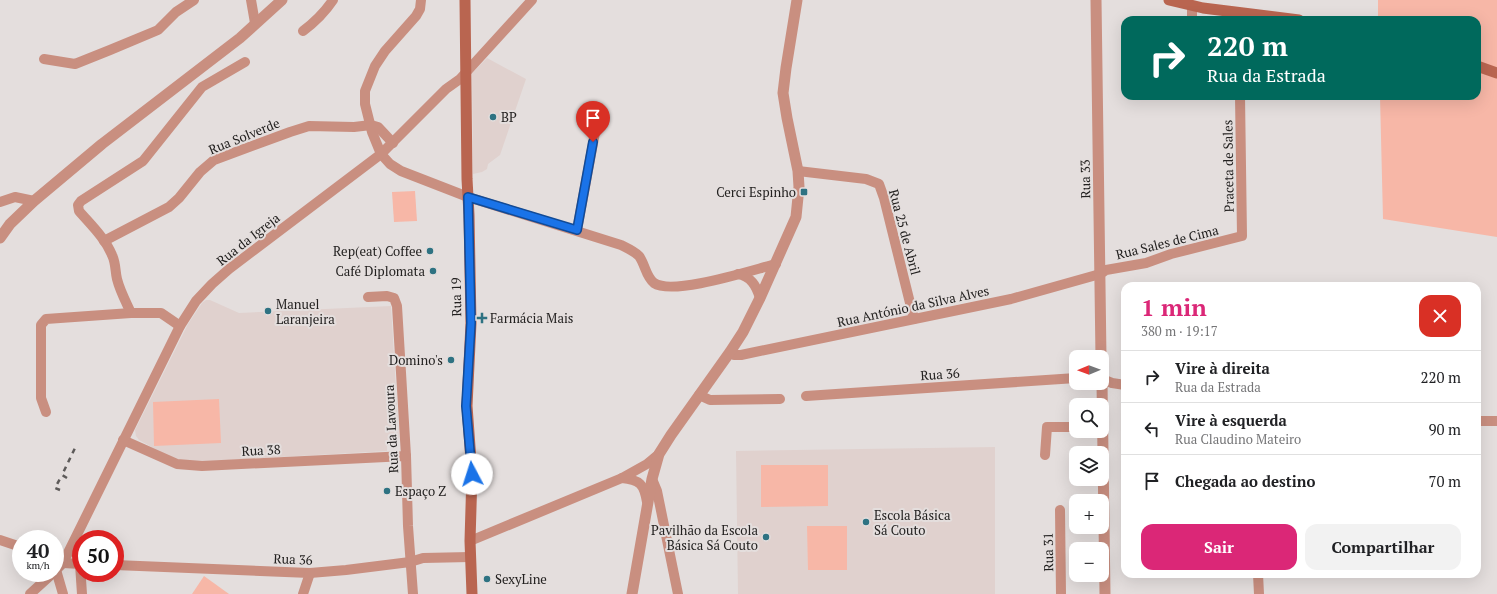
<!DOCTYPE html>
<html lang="pt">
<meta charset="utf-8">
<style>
:root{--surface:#fff;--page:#f2f2f2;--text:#202124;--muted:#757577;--line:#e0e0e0;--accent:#db2777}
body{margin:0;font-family:"PT Serif",serif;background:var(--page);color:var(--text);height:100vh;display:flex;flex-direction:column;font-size:15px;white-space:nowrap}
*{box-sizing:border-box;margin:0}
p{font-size:13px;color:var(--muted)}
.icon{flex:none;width:22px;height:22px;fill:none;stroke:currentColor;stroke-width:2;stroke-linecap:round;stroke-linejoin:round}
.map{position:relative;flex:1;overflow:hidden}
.sheet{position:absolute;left:1121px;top:282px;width:360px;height:296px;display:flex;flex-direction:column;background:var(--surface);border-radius:12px;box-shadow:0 4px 16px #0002}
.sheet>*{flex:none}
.top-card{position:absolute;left:1121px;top:16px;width:360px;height:84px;border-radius:12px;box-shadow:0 4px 16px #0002;background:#00695c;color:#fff;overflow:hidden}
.needle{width:26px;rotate:269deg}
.fabs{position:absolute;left:1069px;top:350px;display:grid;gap:8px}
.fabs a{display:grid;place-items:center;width:40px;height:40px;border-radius:8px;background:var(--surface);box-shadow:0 4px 16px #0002;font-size:20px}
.speed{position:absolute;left:12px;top:530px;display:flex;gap:8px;font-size:20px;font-weight:700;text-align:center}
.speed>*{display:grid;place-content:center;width:52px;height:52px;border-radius:50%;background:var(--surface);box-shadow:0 4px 16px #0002;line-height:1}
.speed small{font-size:10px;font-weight:400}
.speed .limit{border:6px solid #d22;background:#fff;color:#111}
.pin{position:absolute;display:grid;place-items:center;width:34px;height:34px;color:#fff;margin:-41px -17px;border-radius:50% 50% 50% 0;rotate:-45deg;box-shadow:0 0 4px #0007}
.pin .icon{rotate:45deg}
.me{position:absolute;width:44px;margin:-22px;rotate:355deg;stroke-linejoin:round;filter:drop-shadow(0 0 3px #0008)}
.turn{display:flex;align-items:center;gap:14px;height:84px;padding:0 20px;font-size:18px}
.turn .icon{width:52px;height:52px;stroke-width:2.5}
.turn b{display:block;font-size:28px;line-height:34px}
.round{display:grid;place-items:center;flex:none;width:42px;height:42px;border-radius:12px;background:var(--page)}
.headline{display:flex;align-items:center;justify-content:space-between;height:68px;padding:0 20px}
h1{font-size:24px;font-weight:700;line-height:30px;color:var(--accent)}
.button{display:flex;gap:8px;margin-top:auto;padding:8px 20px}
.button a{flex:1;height:46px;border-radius:12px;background:var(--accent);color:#fff;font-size:16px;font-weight:700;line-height:46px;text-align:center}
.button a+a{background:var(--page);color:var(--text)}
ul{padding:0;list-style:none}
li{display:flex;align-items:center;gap:12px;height:52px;padding:0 20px;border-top:1px solid var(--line)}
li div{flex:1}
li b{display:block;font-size:15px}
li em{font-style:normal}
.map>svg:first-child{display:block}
.built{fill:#e0d1ce}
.green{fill:#f7b7a7}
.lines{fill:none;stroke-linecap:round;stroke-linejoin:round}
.minor{stroke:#c98f80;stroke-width:10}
.tertiary{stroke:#c98f80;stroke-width:11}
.secondary{stroke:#b96550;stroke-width:11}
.rail{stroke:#5d5a59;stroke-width:2.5;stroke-dasharray:5 5;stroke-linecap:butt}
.route-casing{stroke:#114b97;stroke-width:10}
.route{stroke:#1a73e8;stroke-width:7}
.poi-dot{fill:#2e7282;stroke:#e4dedd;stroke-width:1.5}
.labels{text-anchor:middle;stroke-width:4;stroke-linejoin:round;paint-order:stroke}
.poi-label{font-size:13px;fill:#232120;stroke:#e4dedd;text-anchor:start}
.street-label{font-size:13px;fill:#232120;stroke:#e4dedd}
</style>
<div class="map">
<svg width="1497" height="594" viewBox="0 0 1497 594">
<rect width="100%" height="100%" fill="#e4dedd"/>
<g class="built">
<polygon points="487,58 526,79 500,155 488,164 487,169 482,172 473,174 472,73"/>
<polygon points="206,300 210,300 239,313 391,306 399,438 397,438 398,444 387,444 387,451 195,462 173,459 139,440 136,436 135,430 188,324 202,303"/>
<polygon points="995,447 995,594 738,594 736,451"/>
</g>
<g class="green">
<polygon points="1378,0 1497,0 1497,237 1383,219 1380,96 1477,96 1477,20 1378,20"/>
<polygon points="415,191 417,221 394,222 392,192"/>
<polygon points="219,399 221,443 154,446 153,402"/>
<polygon points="761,465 828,465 828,506 761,507"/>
<polygon points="807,526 847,526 847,570 808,570"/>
<polygon points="204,576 229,594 192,594"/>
</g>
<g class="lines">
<g class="minor">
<polyline points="251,0 255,23"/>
<path d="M 421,0 L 420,9 L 416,16 L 385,51 L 375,66 L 365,91 L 365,104 L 372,132 L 381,154 L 390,164 L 401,171 L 468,197 L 621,245 C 627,248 634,251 639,256 C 645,264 646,277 654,283 C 673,296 752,270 776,264"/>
<polyline points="1192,6 1192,20"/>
<path d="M 303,31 C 315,22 325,12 333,0"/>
<polyline points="44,59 75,64 110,50 158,30 176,12 194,0"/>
<polyline points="798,171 866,179 879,184 884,198 914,319"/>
<polyline points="0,202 15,197 34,201"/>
<polyline points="577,230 596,127"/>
<polyline points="104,241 169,207 179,198 200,172 214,160 290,132 309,126 354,127 371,125 378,127 393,143"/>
<path d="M 738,274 C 751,277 756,285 760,298"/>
<polyline points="368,297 387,296 394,298 397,306 406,456 408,526 413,594"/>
<path d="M 131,313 C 126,302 120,291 117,279 C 115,271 116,263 112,255 C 105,238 91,225 79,211 L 78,205 L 81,201 L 143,161 L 202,87 L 245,62"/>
<polyline points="730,352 734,355 741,355 1011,299 1100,274 1106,270 1146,263 1171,254 1242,236 1240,96"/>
<polyline points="1102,379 1112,383 1125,385"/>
<polyline points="699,395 710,400 780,399"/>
<polyline points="806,396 1076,378"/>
<polyline points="46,412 41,398 41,325 46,319 131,313 161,313 180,326"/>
<polyline points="1477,421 1497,421"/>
<polyline points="123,440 177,464 202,466 406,456"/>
<polyline points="1045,455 1047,427 1076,427"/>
<path d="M 622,478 C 640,480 644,484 647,502"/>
<polyline points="652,479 657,491 678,594"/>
<polyline points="1060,510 1061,594"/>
<polyline points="0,540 21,547"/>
<polyline points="470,541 622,478 647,464 659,454"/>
<polyline points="55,559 63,563 81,564"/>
<polyline points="80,564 82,594"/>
<polyline points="115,565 310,573 346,570 410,562 423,558 470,557"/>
<polyline points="56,570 63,594"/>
<polyline points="55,571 63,563 180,326 196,301 212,284 229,269 381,154 446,89 460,79 532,0"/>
<polyline points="1258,574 1259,594"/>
<polyline points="30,594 53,573"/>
<polyline points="303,594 310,573"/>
</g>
<g class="tertiary">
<polyline points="1096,0 1101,357"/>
<polyline points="0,238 10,224 34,201 102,144 240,38 282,0"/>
<polyline points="1102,383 1105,594"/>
<polyline points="632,594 652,479 659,454 671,435 730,352 743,332 760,298 796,217 799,187 798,171 787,118 783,93 786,68 797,0"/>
</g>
<g class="secondary">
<polyline points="465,0 467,179 469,215 471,323 467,406 472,474 470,541 472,594"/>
<polyline points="1169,0 1203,8 1299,20"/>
<polyline points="1477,66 1497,73"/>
</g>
<g class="rail">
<polyline points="67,478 62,475 75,448"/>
<polyline points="60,490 55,488 62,475"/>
</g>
</g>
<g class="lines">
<defs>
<polyline id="route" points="472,474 466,406 471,323 468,197 577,230 593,142"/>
</defs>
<use href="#route" class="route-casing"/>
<use href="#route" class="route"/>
</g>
<g class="poi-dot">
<circle cx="493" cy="117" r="4"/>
<rect x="800" y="188" width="8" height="8" rx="2"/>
<circle cx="430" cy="251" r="4"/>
<circle cx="433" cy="271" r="4"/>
<circle cx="268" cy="311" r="4"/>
<path d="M480 312h4v4h4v4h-4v4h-4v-4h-4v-4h4z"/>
<circle cx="451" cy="360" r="4"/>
<circle cx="387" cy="491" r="4"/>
<circle cx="866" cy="522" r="4"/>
<circle cx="766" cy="537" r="4"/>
<circle cx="487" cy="579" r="4"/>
</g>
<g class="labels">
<g class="poi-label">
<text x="501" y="122">BP</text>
<text x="796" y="197" text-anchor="end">Cerci Espinho</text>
<text x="422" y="256" text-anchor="end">Rep(eat) Coffee</text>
<text x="425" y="276" text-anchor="end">Café Diplomata</text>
<text x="276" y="309">Manuel<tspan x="276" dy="15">Laranjeira</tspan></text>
<text x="490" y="323">Farmácia Mais</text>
<text x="443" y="365" text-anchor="end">Domino's</text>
<text x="395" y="496">Espaço Z</text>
<text x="874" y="520">Escola Básica<tspan x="874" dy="15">Sá Couto</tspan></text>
<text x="758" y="535" text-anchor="end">Pavilhão da Escola<tspan x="758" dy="15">Básica Sá Couto</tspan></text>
<text x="495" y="584">SexyLine</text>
</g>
<g class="street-label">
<text transform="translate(244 136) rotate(-22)" y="5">Rua Solverde</text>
<text transform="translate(1228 166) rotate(-91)" y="5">Praceta de Sales</text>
<text transform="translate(1085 179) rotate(-91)" y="5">Rua 33</text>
<text transform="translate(905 232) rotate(75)" y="5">Rua 25 de Abril</text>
<text transform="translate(248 239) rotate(-38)" y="5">Rua da Igreja</text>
<text transform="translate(1167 242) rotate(-14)" y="5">Rua Sales de Cima</text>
<text transform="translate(456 297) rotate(-91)" y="5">Rua 19</text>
<text transform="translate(913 306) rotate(-12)" y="5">Rua António da Silva Alves</text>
<text transform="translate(940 374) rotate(-4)" y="5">Rua 36</text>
<text transform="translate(391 429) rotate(-93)" y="5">Rua da Lavoura</text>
<text transform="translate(261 450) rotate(-3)" y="5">Rua 38</text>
<text transform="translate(1048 552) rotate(-91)" y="5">Rua 31</text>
<text transform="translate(293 559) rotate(2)" y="5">Rua 36</text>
</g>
</g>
</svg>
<div class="fabs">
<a><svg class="needle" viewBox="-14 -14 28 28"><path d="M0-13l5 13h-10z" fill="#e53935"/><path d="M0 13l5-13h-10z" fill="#757577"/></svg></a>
<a><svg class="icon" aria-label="search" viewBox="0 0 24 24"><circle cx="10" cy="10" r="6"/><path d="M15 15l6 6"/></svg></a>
<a><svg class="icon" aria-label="layers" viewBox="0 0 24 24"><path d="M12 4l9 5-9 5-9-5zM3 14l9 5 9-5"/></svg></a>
<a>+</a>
<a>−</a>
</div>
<div class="speed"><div>40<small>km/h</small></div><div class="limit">50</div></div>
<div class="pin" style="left:593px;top:142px;background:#d93025"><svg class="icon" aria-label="arrive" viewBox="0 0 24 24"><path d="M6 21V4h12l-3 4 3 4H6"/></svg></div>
<svg class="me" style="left:472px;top:474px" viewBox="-20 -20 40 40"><circle r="19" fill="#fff"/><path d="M0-13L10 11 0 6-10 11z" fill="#1a73e8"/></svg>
<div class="top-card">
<div class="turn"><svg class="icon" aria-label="right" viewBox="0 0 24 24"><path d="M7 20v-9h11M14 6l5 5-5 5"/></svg><div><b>220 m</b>Rua da Estrada</div></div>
</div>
<section class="sheet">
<div class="headline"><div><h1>1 min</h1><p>380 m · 19:17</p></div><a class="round" style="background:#d93025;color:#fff"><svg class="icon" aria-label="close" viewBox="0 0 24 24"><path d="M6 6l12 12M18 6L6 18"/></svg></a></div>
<ul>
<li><svg class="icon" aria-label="right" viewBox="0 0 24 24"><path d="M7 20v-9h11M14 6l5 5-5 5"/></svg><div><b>Vire à direita</b><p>Rua da Estrada</p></div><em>220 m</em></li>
<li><svg class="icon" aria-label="left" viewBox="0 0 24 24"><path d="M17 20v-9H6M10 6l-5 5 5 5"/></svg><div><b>Vire à esquerda</b><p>Rua Claudino Mateiro</p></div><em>90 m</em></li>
<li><svg class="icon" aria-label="arrive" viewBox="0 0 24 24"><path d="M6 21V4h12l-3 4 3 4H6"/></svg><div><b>Chegada ao destino</b></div><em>70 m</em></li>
</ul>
<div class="button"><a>Sair</a><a>Compartilhar</a></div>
</section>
</div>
